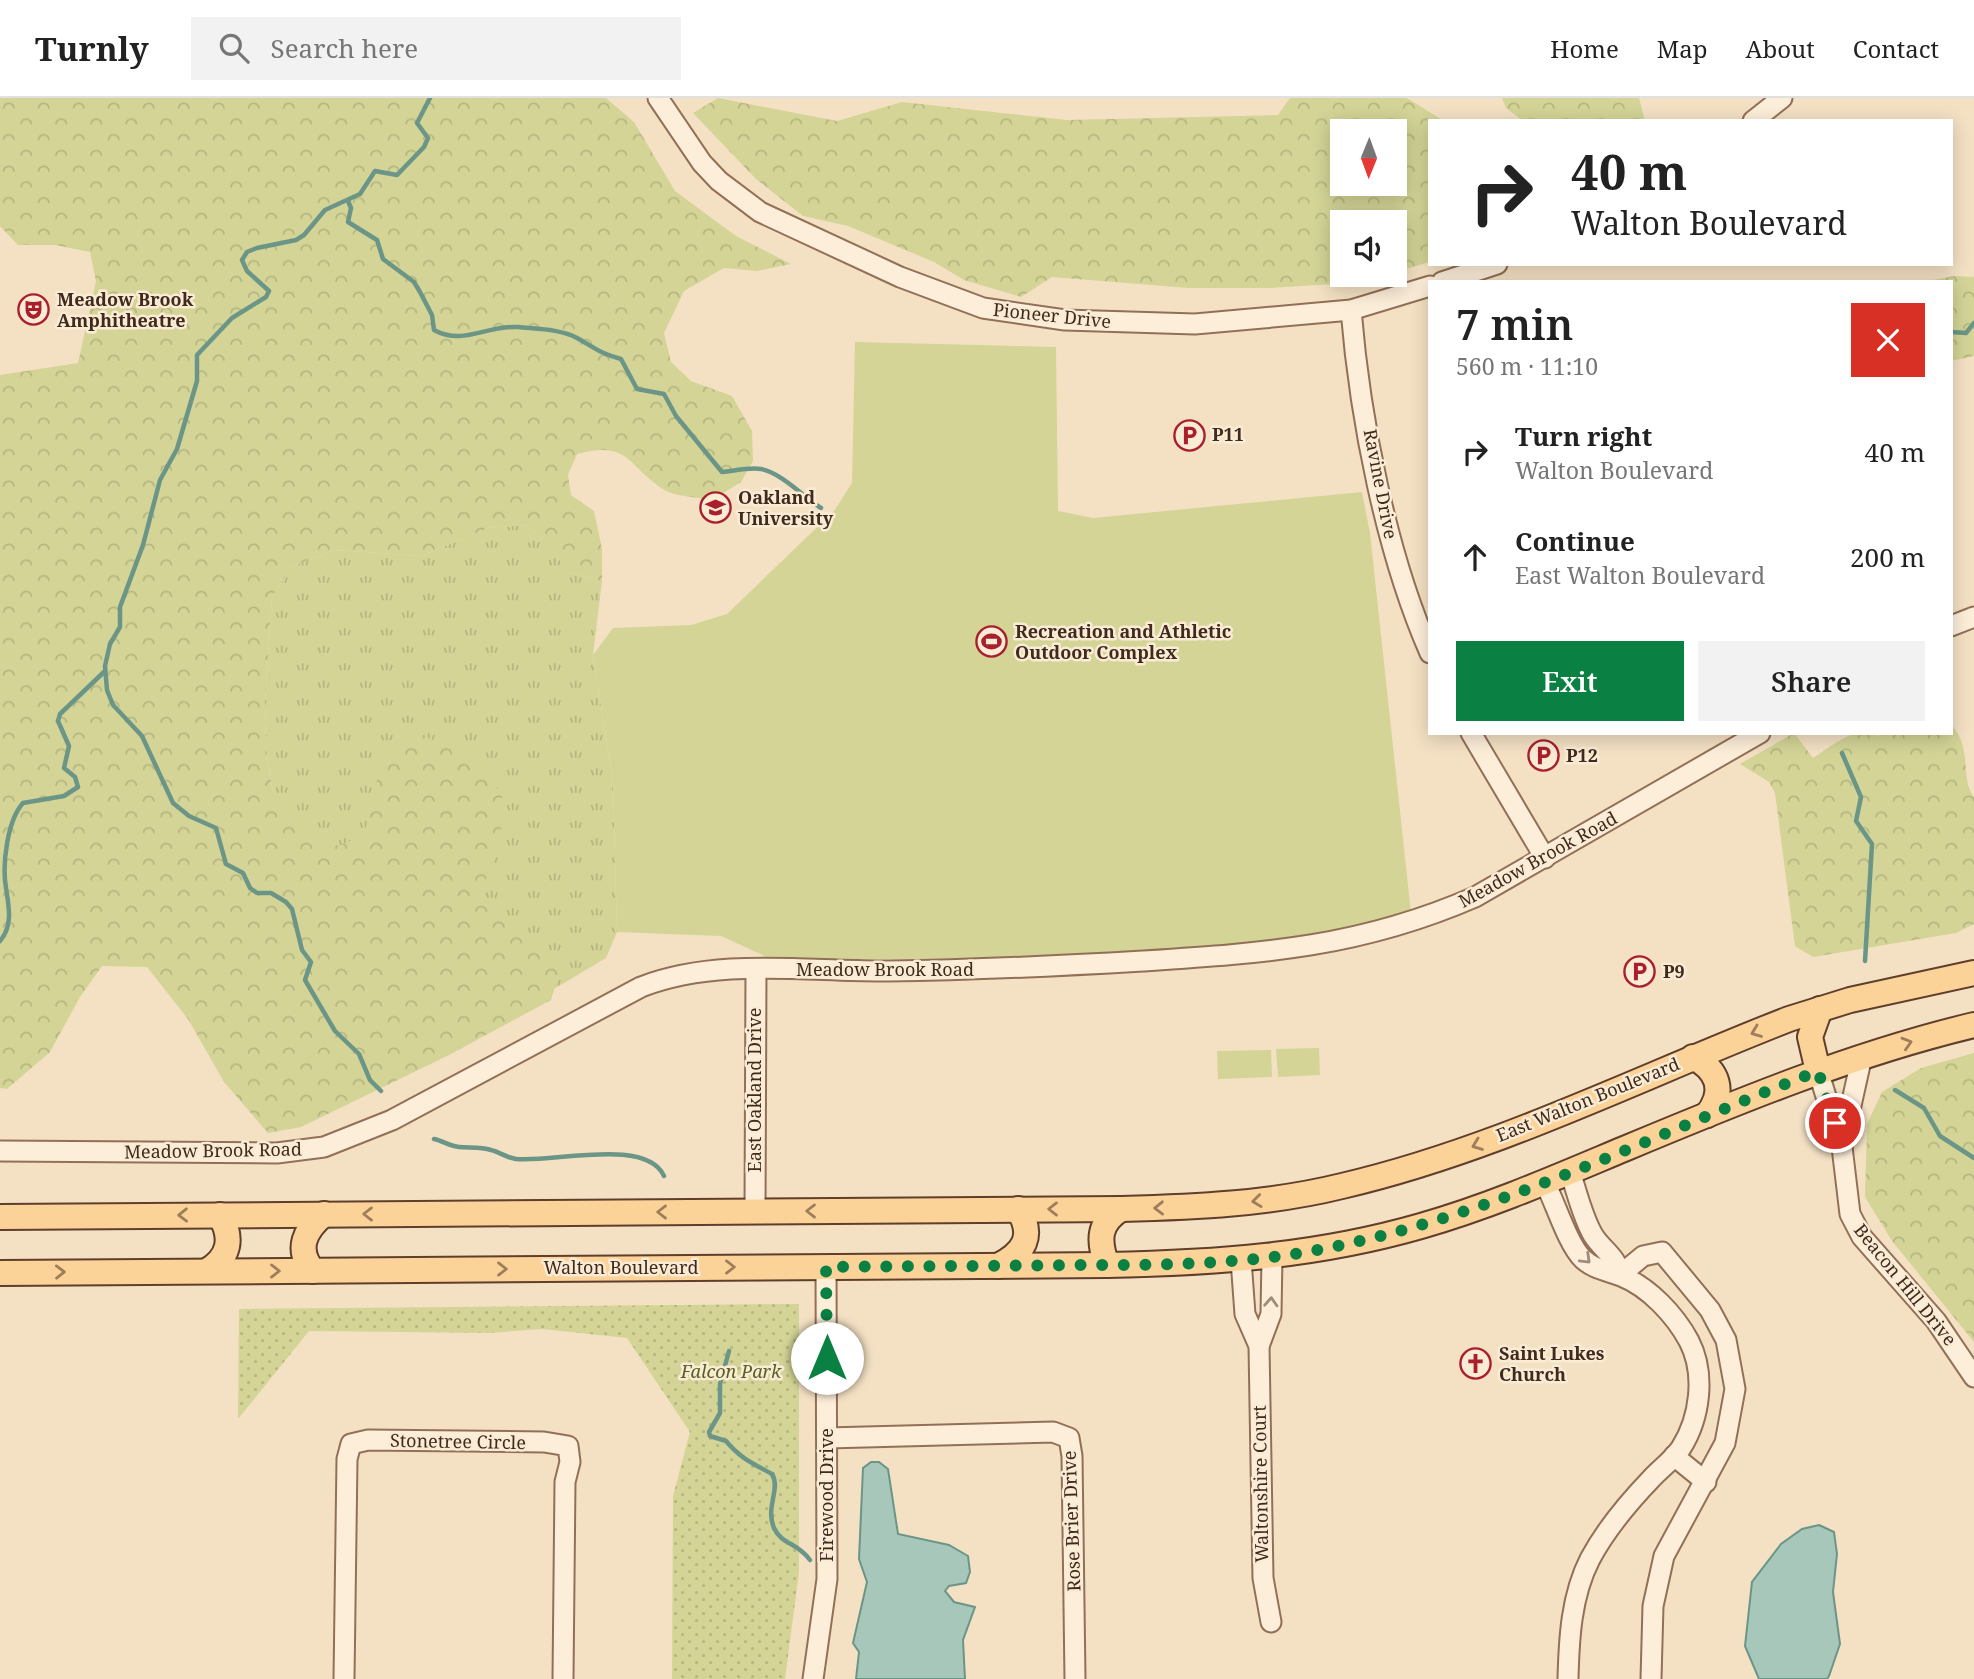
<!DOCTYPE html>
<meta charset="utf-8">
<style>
:root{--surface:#fff;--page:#f2f2f2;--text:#222;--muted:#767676;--line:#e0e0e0;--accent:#0b8043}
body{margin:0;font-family:"Noto Serif",serif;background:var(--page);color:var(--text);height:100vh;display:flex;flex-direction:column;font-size:26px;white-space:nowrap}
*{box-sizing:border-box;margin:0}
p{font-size:23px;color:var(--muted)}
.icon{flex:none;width:38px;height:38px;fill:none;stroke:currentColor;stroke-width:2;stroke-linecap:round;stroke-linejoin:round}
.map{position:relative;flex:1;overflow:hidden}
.panel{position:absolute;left:1428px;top:182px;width:525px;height:455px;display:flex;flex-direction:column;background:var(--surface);border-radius:0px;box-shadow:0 4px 18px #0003}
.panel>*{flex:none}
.top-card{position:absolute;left:1428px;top:21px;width:525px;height:147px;border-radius:0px;box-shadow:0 4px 18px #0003;background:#fff;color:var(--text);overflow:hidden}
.needle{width:46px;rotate:181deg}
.fabs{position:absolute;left:1330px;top:21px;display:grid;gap:14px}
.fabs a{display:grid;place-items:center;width:77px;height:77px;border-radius:0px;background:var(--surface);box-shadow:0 4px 18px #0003;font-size:35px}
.pin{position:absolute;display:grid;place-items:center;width:60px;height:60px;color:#fff;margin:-30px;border:4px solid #fff;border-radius:50%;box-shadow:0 2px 7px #0007}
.me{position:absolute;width:77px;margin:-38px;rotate:0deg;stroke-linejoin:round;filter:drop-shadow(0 0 5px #0008)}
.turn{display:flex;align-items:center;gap:24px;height:147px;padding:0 28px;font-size:32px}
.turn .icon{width:91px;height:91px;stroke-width:2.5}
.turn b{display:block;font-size:49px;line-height:60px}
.round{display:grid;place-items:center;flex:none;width:74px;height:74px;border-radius:0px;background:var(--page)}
.head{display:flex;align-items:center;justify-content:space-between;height:119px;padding:0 28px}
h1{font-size:42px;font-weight:600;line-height:52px}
.primary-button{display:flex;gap:14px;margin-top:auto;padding:14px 28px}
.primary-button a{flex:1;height:80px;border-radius:0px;background:var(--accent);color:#fff;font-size:28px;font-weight:600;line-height:80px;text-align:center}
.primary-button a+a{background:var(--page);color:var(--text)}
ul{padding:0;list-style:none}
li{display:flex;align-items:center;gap:21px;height:105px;padding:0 28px}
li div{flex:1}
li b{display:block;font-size:26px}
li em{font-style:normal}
header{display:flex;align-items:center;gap:42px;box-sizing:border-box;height:98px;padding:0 35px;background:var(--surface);border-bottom:2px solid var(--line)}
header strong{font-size:33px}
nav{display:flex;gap:38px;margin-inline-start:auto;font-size:24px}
.search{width:490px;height:63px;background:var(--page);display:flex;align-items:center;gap:18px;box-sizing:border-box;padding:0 24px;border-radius:0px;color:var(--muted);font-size:26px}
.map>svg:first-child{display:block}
.grass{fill:url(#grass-tufts)}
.forest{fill:url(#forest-crowns);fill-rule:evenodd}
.park{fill:url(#park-dots)}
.pitch{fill:#d3d496}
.water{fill:#a6c7ba;stroke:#6b9687;stroke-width:2}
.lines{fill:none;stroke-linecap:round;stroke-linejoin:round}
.stream{stroke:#6b9687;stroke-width:4.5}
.minor-casing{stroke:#927057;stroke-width:23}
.major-casing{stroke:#5f3e2c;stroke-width:28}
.minor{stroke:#fdeed9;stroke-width:19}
.major{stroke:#fbd298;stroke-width:24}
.oneway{stroke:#9e7e5a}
.oneway2{stroke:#9e8c7b}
.route{stroke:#0b8043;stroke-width:12;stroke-dasharray:0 21.6}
.labels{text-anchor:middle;stroke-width:5;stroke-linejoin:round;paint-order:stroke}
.poi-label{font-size:18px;font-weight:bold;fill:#402a1d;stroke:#faebd5;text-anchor:start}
.street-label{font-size:18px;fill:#402a1d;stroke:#faebd5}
.park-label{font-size:18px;font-style:italic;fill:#565f21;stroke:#faebd5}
</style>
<header>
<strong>Turnly</strong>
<div class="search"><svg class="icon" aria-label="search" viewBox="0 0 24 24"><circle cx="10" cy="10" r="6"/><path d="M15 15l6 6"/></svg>Search here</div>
<nav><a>Home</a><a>Map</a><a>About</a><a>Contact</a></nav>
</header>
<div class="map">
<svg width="1974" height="1581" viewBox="0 0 1974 1581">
<defs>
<pattern id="grass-tufts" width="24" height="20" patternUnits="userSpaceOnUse" patternTransform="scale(1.75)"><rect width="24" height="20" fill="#d3d496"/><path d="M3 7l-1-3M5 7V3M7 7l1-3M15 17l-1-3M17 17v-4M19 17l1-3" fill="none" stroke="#b6b681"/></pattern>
<pattern id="forest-crowns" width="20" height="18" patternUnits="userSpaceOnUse" patternTransform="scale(1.75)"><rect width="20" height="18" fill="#d3d496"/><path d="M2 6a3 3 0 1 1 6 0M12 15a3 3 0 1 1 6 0" fill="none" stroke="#b6b681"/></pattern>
<pattern id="park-dots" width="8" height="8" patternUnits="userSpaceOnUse" patternTransform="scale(1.75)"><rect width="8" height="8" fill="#d3d496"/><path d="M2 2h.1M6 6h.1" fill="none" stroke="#b6b681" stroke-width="1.8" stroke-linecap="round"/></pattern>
</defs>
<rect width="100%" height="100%" fill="#f4e1c4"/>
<polygon class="grass" points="525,427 551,448 567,474 602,483 593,557 613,683 617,834 606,860 527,907 317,779 273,695 266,649 265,605 272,499 291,469 335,452 421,458 488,430"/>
<g class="forest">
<path d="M 0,0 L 606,0 L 634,24 L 675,93 L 736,138 L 791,166 L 757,173 L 724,170 L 684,193 L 664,235 L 671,264 L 691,283 L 732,298 L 752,333 L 753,363 L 741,384 L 712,402 C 698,399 675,399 663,391 C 626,367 630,342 577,356 L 568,377 L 571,397 L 594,413 L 602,451 L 602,483 L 567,474 L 551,448 L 525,427 L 488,430 L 421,458 L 335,452 L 291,469 L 272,499 L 265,605 L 266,649 L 273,695 L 285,715 L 308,735 L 338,748 L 364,737 L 382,661 L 423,638 L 471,657 L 502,697 L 501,742 L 479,799 L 563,862 L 551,902 L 449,957 L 301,1029 L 268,1035 L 224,984 L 188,921 L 147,869 L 102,868 L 80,899 L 50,954 L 7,991 L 0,990 L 0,277 L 78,265 L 96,183 L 90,154 L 55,147 L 18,147 L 0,128 Z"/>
<path d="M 718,0 L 837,23 L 902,4 L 1067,22 L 1278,17 L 1290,0 L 1407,0 L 1444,23 L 1430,23 L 1430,164 L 1395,174 L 1395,124 L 1342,124 L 1342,177 L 1385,177 L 1349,185 L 1270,190 L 1188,190 L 1052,179 L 1021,199 L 964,182 L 934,164 L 848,128 L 803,118 L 756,81 L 693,15 ZM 1342,33 L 1395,33 L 1395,86 L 1342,86 Z"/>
<polygon points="1502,0 1639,0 1645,23 1523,23 1506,10"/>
<polygon points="1954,178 1974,179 1974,258 1951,263 1951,184 1923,184"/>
<path d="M 1951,626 C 1974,652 1959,680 1974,699 L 1974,826 L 1956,835 L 1813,859 L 1795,848 L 1775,695 L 1769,684 L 1740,666 L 1794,635 L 1813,660 C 1830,649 1858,625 1878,638 L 1881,635 L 1951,635 Z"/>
<polygon points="1974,955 1974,1244 1892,1143 1865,1099 1867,1026 1882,994 1921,970"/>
</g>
<polygon class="park" points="799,1206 799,1474 785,1581 672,1581 673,1398 690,1334 627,1240 542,1231 490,1235 309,1233 238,1321 239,1211"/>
<g class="pitch">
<polygon points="855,244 1056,249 1058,413 1093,420 1362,394 1370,435 1411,815 1359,830 1277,843 1023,860 773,862 721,838 617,834 613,683 593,557 613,530 691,527 727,516 834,413 852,385"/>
<polygon points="1319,950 1320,977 1278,979 1276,951"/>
<polygon points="1271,952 1272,979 1218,981 1217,953"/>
</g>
<g class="water">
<polygon points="871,1364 879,1364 888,1371 898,1436 949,1447 968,1458 970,1474 966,1485 949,1488 945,1493 954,1504 975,1509 963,1542 965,1581 856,1581 859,1554 853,1545 867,1484 859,1461 863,1370"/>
<polygon points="1819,1427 1834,1434 1837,1456 1833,1494 1840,1546 1829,1578 1827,1581 1759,1581 1745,1548 1752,1484 1781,1446 1802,1431"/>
</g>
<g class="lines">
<g class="stream">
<path d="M 348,103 L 351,110 L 348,124 L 377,142 L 383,161 L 414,184 L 420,194 L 432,217 L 434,232 C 463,248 487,227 518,229 C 536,231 561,231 577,240 C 595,250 601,256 621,261 L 637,291 L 664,296 L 676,318 L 722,374 C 734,373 749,369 761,371 C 780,374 804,399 821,410"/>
<polyline points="1951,234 1966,235 1974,225"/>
<polyline points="1842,655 1861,699 1856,723 1872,746 1865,863"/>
<path d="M 0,843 C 13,828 9,809 6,790 C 2,767 7,723 23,705 L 64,698 L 78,689 L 75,679 L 64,670 L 69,648 L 58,623 L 60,616 L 105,573"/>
<polyline points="1895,992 1924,1010 1940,1038 1974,1060"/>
<polyline points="381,993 370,982 359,956 335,933 305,882 311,864 302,852 292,811 286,804 271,795 257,795 250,790 243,775 226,766 216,730 189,718 173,705 142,638 113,607 107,592 105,568 110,546 120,529 120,509 143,447 160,382 177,351 197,283 197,257 232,220 266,199 269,193 247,173 242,162 247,154 257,150 296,142 304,137 325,112 360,96 375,73 397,77 424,49 428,40 417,25 430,0"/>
<path d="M 434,1041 C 443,1043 450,1048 459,1049 C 470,1050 481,1049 491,1052 C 500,1054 507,1060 516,1061 C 552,1065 646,1039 664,1078"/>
<path d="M 729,1253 L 720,1286 L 720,1315 L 709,1334 L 710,1338 L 726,1343 C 740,1360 752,1365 772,1376 C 781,1391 765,1409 774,1430 C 782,1447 797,1444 810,1462"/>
</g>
<defs>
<g id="minor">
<polyline points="658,0 702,65 719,83 760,114 900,179 983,210 1065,222 1195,226 1351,212 1430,188"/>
<polyline points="1753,23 1782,0"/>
<polyline points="1442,184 1497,166"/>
<path d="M 1351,212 C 1360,321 1386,455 1430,555"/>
<polyline points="1951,528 1974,519"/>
<polyline points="1471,635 1545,760"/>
<polyline points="1818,973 1842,1049 1850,1116 1862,1139 1936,1223 1974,1279"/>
<polyline points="1842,1048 1862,958"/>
<path d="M 0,1053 L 277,1055 L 324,1049 L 392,1022 L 641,889 C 719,859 807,874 888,873 C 974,872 1058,868 1143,863 C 1266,855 1360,849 1475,799 L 1760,635"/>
<path d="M 1570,1074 C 1577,1094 1582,1118 1593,1137 C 1603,1153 1616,1157 1620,1177"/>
<path d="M 1545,1085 C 1555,1104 1568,1147 1583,1161 C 1595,1172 1606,1172 1621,1178 C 1649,1189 1675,1217 1689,1243 C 1706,1276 1700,1320 1681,1350 C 1673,1362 1660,1371 1651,1381 C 1627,1406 1606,1431 1590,1461 C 1571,1498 1569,1541 1568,1581"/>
<polyline points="755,1113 756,872"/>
<polyline points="1241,1162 1245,1216 1259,1248 1263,1480 1271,1524"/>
<polyline points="1620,1177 1643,1158 1662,1154 1710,1212 1726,1242 1735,1291 1725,1345 1664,1458 1653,1508 1651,1581"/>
<polyline points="1259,1248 1271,1216 1272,1159"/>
<polyline points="827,1340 1053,1334 1069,1340 1072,1358 1075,1581"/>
<polyline points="1674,1358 1706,1384"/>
<polyline points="344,1581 347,1361 351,1346 368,1342 544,1344 568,1348 570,1364 565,1384 563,1581"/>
<polyline points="813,1581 827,1481 826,1169"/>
</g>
<g id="major">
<path d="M 1693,959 C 1718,972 1726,993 1707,1017"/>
<polyline points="1818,973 1810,939 1820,911"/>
<path d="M 0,1119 L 1121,1111 C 1195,1109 1269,1106 1342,1088 C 1497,1052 1642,978 1789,921 L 1850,902 L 1974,875"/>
<path d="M 1107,1167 C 1098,1143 1098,1125 1121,1111"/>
<path d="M 998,1168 C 1024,1155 1035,1138 1018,1111"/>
<path d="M 207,1173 C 230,1159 233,1140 220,1117"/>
<path d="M 313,1173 C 295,1151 305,1132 324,1116"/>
<path d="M 0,1175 L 1107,1167 C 1214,1165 1317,1158 1421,1128 C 1491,1108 1557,1079 1624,1051 C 1739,1003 1853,956 1974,927"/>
</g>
</defs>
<use href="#minor" class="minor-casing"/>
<use href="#major" class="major-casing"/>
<use href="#minor" class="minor"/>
<use href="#major" class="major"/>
</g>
<defs><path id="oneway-chevron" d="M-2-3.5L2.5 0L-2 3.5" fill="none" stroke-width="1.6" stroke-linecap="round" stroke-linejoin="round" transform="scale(1.75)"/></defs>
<g class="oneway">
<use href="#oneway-chevron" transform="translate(1756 934) rotate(159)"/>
<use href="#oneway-chevron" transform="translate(1907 945) rotate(-17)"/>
<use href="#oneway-chevron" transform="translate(1477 1047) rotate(159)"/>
<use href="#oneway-chevron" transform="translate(1257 1103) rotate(173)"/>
<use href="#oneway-chevron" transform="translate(1159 1110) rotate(179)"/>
<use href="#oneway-chevron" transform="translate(1053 1111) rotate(180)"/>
<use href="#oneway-chevron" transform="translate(811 1113) rotate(180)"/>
<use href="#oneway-chevron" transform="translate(662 1114) rotate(180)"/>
<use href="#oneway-chevron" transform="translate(368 1116) rotate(180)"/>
<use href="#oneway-chevron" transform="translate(183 1117) rotate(179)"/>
<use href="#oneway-chevron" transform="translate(730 1169)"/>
<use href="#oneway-chevron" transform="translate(502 1171)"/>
<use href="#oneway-chevron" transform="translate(275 1173)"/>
<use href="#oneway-chevron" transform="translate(60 1174) rotate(-1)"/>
</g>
<g class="oneway2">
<use href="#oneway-chevron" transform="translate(1586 1161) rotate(44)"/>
<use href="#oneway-chevron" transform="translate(1271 1204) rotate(-87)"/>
</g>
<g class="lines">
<path class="route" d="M 827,1260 L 826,1169 C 911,1168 995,1168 1080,1167 C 1161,1167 1242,1167 1322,1151 C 1495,1118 1655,1036 1818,973 L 1835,1025"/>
</g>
<defs>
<symbol id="theatre-ring" viewBox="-11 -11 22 22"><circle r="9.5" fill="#faebd5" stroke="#a91f2e" stroke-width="1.5"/><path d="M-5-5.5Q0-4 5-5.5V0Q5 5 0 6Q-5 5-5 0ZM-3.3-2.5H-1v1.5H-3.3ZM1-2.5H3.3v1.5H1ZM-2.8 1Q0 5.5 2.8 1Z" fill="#a91f2e"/></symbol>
<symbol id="parking-ring" viewBox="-11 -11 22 22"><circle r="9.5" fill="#faebd5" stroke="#a91f2e" stroke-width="1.5"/><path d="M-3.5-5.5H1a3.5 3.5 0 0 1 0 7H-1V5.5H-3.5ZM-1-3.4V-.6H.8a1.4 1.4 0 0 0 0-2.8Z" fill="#a91f2e"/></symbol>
<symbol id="university-ring" viewBox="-11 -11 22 22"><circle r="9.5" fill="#faebd5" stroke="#a91f2e" stroke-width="1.5"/><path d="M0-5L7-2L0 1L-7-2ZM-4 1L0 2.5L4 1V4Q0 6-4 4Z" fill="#a91f2e"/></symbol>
<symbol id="stadium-ring" viewBox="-11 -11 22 22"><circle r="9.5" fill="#faebd5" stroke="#a91f2e" stroke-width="1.5"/><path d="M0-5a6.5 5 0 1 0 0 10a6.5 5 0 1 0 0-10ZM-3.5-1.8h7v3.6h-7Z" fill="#a91f2e"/></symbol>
<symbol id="church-ring" viewBox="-11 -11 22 22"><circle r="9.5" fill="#faebd5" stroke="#a91f2e" stroke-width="1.5"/><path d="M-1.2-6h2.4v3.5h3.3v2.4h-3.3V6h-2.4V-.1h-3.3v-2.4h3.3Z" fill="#a91f2e"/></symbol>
</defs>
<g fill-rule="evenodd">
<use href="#theatre-ring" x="16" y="194" width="35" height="35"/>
<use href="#parking-ring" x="1172" y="320" width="35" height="35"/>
<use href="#university-ring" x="698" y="392" width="35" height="35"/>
<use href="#stadium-ring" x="974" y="526" width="35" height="35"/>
<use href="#parking-ring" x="1526" y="640" width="35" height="35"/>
<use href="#parking-ring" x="1622" y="856" width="35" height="35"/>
<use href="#church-ring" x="1458" y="1248" width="35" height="35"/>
</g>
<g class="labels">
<g class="poi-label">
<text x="57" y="208">Meadow Brook<tspan x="57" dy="21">Amphitheatre</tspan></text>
<text x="1212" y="343">P11</text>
<text x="738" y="406">Oakland<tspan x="738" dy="21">University</tspan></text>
<text x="1015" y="540">Recreation and Athletic<tspan x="1015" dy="21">Outdoor Complex</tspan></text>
<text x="1566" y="664">P12</text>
<text x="1663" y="880">P9</text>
<text x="1499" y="1262">Saint Lukes<tspan x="1499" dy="21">Church</tspan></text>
</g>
<g class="street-label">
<text transform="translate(1052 218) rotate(6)" y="6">Pioneer Drive</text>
<text transform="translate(1380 386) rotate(79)" y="6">Ravine Drive</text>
<text transform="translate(1538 762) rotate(-29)" y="6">Meadow Brook Road</text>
<text x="885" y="878">Meadow Brook Road</text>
<text transform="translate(755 992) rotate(-90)" y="6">East Oakland Drive</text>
<text transform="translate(1588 1002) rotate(-22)" y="6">East Walton Boulevard</text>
<text transform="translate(213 1053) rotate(-1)" y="6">Meadow Brook Road</text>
<text x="621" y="1176">Walton Boulevard</text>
<text transform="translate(1905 1187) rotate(51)" y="6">Beacon Hill Drive</text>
<text transform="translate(458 1344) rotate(1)" y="6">Stonetree Circle</text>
<text transform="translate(1261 1386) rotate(-91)" y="6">Waltonshire Court</text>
<text transform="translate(827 1397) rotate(-90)" y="6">Firewood Drive</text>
<text transform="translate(1072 1423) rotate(-92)" y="6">Rose Brier Drive</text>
</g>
<g class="park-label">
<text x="731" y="1280">Falcon Park</text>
</g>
</g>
</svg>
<div class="fabs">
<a><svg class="needle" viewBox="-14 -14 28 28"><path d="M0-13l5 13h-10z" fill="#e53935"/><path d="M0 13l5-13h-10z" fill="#767676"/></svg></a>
<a><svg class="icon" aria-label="sound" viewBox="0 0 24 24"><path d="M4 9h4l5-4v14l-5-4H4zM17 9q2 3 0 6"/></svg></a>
</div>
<div class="pin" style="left:1835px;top:1025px;background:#d93025"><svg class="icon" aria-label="arrive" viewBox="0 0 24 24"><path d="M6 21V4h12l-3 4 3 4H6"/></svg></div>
<svg class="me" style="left:827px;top:1260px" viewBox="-20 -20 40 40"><circle r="19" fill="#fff"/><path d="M0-13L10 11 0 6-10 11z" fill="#0b8043"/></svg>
<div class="top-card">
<div class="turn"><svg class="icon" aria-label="right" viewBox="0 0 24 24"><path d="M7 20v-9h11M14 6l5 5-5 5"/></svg><div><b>40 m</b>Walton Boulevard</div></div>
</div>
<section class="panel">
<div class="head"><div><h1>7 min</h1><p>560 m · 11:10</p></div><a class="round" style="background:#d93025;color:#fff"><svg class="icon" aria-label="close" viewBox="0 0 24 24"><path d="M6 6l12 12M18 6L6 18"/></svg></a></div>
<ul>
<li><svg class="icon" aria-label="right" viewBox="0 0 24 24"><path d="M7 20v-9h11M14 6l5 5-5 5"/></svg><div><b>Turn right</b><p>Walton Boulevard</p></div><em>40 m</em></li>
<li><svg class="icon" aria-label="ahead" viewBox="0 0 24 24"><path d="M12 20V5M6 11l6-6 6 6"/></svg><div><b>Continue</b><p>East Walton Boulevard</p></div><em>200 m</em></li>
</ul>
<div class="primary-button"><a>Exit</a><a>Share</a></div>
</section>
</div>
